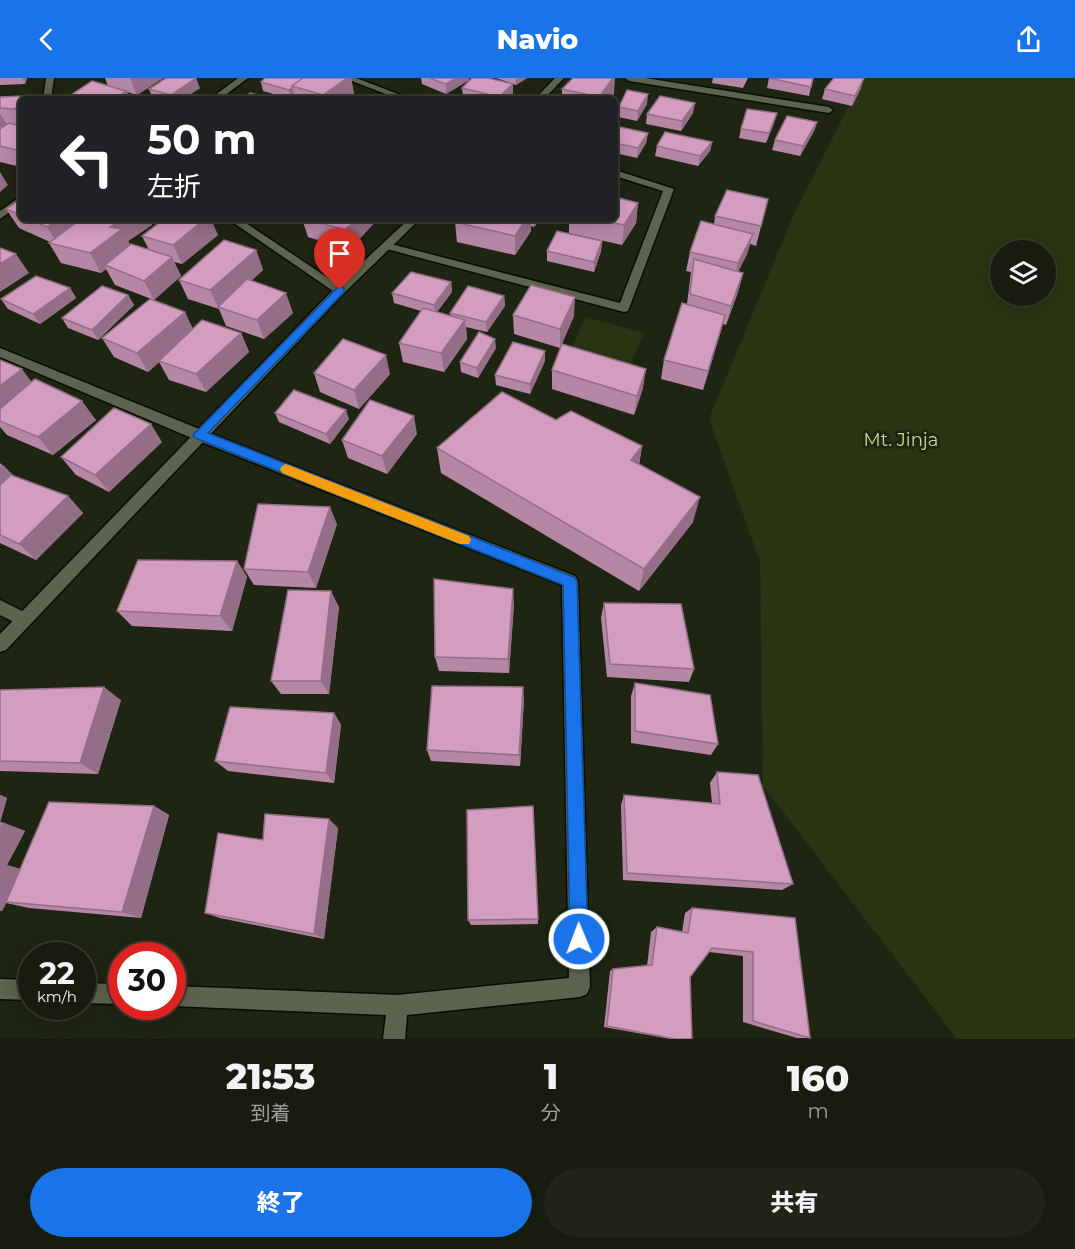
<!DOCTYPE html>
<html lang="ja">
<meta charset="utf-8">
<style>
:root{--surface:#171c0e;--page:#202517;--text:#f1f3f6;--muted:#9ea19e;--line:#363a2e;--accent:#1a73e8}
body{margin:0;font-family:Montserrat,"Noto Sans JP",sans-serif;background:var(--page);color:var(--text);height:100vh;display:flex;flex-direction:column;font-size:22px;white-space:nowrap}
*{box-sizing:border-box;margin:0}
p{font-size:20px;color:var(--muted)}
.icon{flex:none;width:33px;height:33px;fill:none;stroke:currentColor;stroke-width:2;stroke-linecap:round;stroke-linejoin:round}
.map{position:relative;height:961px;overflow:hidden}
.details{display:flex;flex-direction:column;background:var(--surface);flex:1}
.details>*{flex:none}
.top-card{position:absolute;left:18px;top:18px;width:600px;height:126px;border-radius:9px;box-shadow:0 3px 15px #0003,0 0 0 2px var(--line);background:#202124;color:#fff;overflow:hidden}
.fabs{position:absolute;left:990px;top:162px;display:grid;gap:12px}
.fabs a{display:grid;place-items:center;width:66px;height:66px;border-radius:50%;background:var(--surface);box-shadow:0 3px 15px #0003,0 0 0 2px var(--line);font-size:30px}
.speed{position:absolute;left:18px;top:864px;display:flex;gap:12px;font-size:30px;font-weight:700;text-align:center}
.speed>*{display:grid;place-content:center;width:78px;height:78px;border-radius:50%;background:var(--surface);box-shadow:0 3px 15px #0003,0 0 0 2px var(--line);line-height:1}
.speed small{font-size:15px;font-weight:400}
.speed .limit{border:9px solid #d22;background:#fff;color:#111}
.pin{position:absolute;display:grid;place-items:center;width:51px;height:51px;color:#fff;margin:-62px -26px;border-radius:50% 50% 50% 0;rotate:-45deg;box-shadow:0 0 6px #0007}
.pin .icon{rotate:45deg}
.me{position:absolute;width:66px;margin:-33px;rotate:359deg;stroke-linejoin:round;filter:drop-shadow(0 0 4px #0008)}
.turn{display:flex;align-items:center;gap:21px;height:126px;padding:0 30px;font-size:27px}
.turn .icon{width:78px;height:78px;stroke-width:2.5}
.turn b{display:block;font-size:42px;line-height:51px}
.eta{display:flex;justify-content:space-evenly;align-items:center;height:102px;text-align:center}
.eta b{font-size:36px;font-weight:800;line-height:42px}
.button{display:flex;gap:12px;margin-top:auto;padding:12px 30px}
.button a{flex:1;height:69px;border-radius:36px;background:var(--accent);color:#fff;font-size:24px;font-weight:800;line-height:69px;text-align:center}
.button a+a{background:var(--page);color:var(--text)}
header{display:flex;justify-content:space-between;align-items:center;height:78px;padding:0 30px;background:var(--accent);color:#fff;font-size:27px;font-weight:800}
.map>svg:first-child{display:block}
.green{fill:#293412;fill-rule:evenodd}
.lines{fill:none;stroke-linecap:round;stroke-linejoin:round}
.minor-casing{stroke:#090e01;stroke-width:3}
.tertiary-casing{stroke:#090e01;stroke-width:3}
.minor{fill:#5c644f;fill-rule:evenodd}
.tertiary{fill:#5c644f;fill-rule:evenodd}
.wall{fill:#b587a5}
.shaded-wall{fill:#946e86}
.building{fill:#d39dc0;stroke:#946e86;stroke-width:1.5}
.route{fill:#1a73e8;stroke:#114b97;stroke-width:1.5}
.slow{fill:#f59e0b}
.labels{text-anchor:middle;stroke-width:6;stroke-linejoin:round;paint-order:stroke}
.park-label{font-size:18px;fill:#c3df8d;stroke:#1f2513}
</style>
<header><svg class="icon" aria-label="back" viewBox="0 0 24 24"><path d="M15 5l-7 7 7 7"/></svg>Navio<svg class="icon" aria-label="share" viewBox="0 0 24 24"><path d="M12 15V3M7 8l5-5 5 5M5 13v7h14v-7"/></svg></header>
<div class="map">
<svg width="1075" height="961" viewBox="0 0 1075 961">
<rect width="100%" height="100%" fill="#1f2513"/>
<g class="green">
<path d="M 863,0 L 1075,0 L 1075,961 L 957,961 L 763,708 L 760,484 L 709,341 L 793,138 ZM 1000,172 L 1046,172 L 1046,218 L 1000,218 Z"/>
<polygon points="585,239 644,255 627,294 569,278"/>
</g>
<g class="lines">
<defs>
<g id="minor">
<polygon points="46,0 54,0 51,21 43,21"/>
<polygon points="238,0 248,0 220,21 210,21"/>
<polygon points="344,0 356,0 411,21 399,21"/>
<polygon points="625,0 645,0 829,29 833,32 829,35 629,3"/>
<polygon points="615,92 674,111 628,233 624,234 383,170 382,168 387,165 620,225 663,113 615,98"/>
<polygon points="21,118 21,126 0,141 0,133"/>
<polygon points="228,141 240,141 346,212 340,216 336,215"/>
<polygon points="0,270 204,353 575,498 578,503 590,909 587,916 580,919 407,937 405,961 383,961 386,937 172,928 172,908 397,917 569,900 562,507 194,361 0,279"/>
<polygon points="0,522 28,536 30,541 28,546 22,548 0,537"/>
<polygon points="0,901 32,902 32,922 0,921"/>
<polygon points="82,905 122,906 122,926 82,925"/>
</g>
<g id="tertiary">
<polygon points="555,0 564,0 544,21 535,21"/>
<polygon points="409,141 420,141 344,215 6,572 0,574 0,556 336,209"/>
</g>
</defs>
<use href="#minor" class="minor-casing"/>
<use href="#tertiary" class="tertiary-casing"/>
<use href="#minor" class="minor"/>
<use href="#tertiary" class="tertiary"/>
</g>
<g class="wall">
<polygon points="0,0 27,0 25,6 0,7"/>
<polygon points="105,0 163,0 137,17 127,14 130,21 69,21 68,19 108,8"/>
<polygon points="265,0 351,0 354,16 347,21 295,21 295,19 292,21 290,21 263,13 261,4"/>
<polygon points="421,0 469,0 469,2 446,16 422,6"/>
<polygon points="496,0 527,0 516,7 513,6 513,15 508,21 467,21 463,20 462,10 508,4"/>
<polygon points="713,0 748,0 743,10 712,5"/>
<polygon points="769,0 813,0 809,18 767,10"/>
<polygon points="200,10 183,21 153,21 149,11"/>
<polygon points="861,10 852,28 822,21 825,11"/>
<polygon points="562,11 614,16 610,21 562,21"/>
<polygon points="0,19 21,21 21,89 0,84"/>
<polygon points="647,26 637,43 618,39 619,29"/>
<polygon points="693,35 681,53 646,46 647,36"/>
<polygon points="817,44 814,53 800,78 772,72 775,62"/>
<polygon points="774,45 766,65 739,60 741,51"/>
<polygon points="615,48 648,55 646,65 637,80 615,75"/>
<polygon points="712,64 710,73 698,88 655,78 657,68"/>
<polygon points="21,121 21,141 149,141 152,147 128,163 130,167 149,172 142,158 218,157 182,186 174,184 181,198 154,222 115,207 106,191 101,195 61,185 49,165 50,164 19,150 6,131"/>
<polygon points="768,121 756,168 750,166 747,176 738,194 743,195 738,214 726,247 723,246 703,312 661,301 664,282 687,226 691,194 686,193 690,174 714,146 715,138"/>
<polygon points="638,125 636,145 622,167 569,155 569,141 615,141"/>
<polygon points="302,141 378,141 349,172 308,159"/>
<polygon points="458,141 540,141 534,149 531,148 531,153 515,177 457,164 455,144"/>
<polygon points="602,163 601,173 594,194 547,183 547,173"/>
<polygon points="256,172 263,192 251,203 293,235 264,261 226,248 219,231 188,221 179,202"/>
<polygon points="451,204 452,214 437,234 451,238 450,235 504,218 505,228 487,254 466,249 467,261 444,294 403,284 399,265 421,233 394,225 392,215"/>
<polygon points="70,210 76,220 40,246 8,231 1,221"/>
<polygon points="128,217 134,227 98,262 68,250 62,240"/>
<polygon points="513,237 574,238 560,270 514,256"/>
<polygon points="193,250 241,255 249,274 206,314 169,302 159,284 148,294 114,279 102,260"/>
<polygon points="496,270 478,300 461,294 460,284"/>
<polygon points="0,282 32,304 96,342 53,377 7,357 0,349"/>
<polygon points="545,283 530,316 496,307 495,297"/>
<polygon points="552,292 643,310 634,337 552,311"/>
<polygon points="314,295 390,296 359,331 320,314"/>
<polygon points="275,335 349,341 330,366 279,344"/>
<polygon points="556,342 642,368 639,387 693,444 639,513 441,395 437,370"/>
<polygon points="417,356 387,396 348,380 342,362"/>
<polygon points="162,364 109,414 76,397 61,379"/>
<polygon points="0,385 13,398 68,418 83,435 36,482 0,465"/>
<polygon points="337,446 316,510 254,507 244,491"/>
<polygon points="237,483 247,499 232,553 132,548 117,533"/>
<polygon points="604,525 694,591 689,604 607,599 601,540"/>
<polygon points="514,526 509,595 439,593 435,579"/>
<polygon points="339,529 329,616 281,616 271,603"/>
<polygon points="635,605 718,666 711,677 631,665 631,618"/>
<polygon points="0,612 121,622 98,696 0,693"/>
<polygon points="524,621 520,688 431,683 427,672"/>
<polygon points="334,635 341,647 334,705 228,693 215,683"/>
<polygon points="717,694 793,806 782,812 623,802 621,727 624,717 712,725 710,705"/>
<polygon points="0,717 7,720 0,744 25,753 7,787 20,791 154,728 169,737 141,840 29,830 6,825 2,833 0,833"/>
<polygon points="533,728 538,846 471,847 468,842"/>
<polygon points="338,750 324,861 220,840 205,835 263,762"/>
<polygon points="692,830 795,840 810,960 797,960 743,944 743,878 709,874 690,899 692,961 671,961 604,949 610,893 613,891 647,888 651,854 657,849 682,854 685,835"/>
</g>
<g class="shaded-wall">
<polygon points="22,0 27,0 25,6"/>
<polygon points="130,0 163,0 137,17"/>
<polygon points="196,0 200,10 183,21 172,21 171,17"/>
<polygon points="347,0 351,0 354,16 347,21 324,21 323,17"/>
<polygon points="456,0 469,0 469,2 446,16 446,6"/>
<polygon points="516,0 527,0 516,7"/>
<polygon points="613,0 615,0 614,16 610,21 599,21 599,19"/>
<polygon points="864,0 861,10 852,28 855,18"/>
<polygon points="513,6 513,15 508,21 499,21 499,19"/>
<polygon points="292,9 295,19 291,21 289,12"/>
<polygon points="126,13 130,21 114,21"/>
<polygon points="648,16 647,26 637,43 638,33"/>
<polygon points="22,18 24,21 21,21 21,40 15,31"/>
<polygon points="695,25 693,35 681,53 682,43"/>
<polygon points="0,35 8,49 7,59 0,48"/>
<polygon points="777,35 774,45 766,65 769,55"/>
<polygon points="817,44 814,53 800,78 803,68"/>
<polygon points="648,55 646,65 637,80 638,70"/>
<polygon points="712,64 710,73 698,88 700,78"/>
<polygon points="0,94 8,107 0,114"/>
<polygon points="638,125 636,145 622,167 624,147"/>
<polygon points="60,141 83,141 88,149 59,168 47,149"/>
<polygon points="122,141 149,141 152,147 128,163 132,171 105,187 106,191 101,195 90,175 110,149"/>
<polygon points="205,141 211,141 218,157 182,186 173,167"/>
<polygon points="356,141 378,141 349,172 345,152"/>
<polygon points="526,141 531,141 531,153 515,177 515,158"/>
<polygon points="534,141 540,141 534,149"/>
<polygon points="753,156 747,176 733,204 738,185"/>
<polygon points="602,163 601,173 594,194 594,184"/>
<polygon points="256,172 263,192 221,230 218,229 219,232 210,212"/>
<polygon points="16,176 29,195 0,214 0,186"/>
<polygon points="172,179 181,198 154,222 144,203"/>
<polygon points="743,195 738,214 726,247 731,228"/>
<polygon points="451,204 452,214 435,236 434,227"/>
<polygon points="70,210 76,220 40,246 33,236"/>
<polygon points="286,215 293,235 264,261 257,242"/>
<polygon points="128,217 134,227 98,262 92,252"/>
<polygon points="504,218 505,228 487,254 486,244"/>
<polygon points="575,219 574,238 560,270 560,251"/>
<polygon points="185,234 194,253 148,294 137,275"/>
<polygon points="725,237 720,256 703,312 708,293"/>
<polygon points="465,242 467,261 444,294 441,275"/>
<polygon points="241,255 249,274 206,314 196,296"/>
<polygon points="495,261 496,270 478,300 477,290"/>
<polygon points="545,273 545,283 530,316 530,306"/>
<polygon points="386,277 390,296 359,331 354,312"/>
<polygon points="22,291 36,310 0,339 0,308"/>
<polygon points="646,291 643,310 634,337 637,318"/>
<polygon points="82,323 96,342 53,377 38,359"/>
<polygon points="346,332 349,341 330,366 326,356"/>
<polygon points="414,338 417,356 387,396 382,378"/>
<polygon points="151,346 162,364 109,414 95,397"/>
<polygon points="642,368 638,393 631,382"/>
<polygon points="3,387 20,404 0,422 0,389"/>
<polygon points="68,418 83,435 36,482 19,466"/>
<polygon points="700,419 693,444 639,513 644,491"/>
<polygon points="330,429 337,446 316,510 308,494"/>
<polygon points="237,483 247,499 232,553 220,538"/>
<polygon points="513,511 514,526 509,595 508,581"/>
<polygon points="331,513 339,529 329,616 321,603"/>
<polygon points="104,609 121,622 98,696 80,685"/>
<polygon points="523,609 524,621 520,688 519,677"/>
<polygon points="334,635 341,647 334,705 326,695"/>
<polygon points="0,717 7,720 0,745"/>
<polygon points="154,728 169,737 141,840 122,834"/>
<polygon points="329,741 338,750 324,861 314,856"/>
<polygon points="2,744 25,753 7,787 23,792 2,833 0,833 0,749"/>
</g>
<g class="building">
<polygon points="166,0 196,0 171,17 149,11"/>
<polygon points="265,0 303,0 289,12 261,4"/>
<polygon points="303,0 347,0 323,17 292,8"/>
<polygon points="429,0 456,0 446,6"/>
<polygon points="472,0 488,0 513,6 499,19 462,10"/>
<polygon points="573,0 613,0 599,19 562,11"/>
<polygon points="769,0 813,0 811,9"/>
<polygon points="834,0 864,0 855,18 825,11"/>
<polygon points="92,3 126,13 114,21 77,21 68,19"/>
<polygon points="627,12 648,16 638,33 619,29"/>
<polygon points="250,15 272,21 243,21"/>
<polygon points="382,17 404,21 377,21"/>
<polygon points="22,18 15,31 0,30 0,19"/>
<polygon points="660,18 695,25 682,43 647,36"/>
<polygon points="747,31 777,35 769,55 741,51"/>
<polygon points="787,38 817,44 803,68 775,62"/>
<polygon points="9,45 21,48 21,73 0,68 0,51"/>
<polygon points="615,48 648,55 638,70 615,65"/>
<polygon points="665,54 712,64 700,78 657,68"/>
<polygon points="727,112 768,121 761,148 715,138"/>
<polygon points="615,119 638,125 624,147 595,141 615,141"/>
<polygon points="21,121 21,137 6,131"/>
<polygon points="29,141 60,141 47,149"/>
<polygon points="81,141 122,141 110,149 122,151 90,175 49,165"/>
<polygon points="164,141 205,141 173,167 142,158"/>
<polygon points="306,141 356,141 345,152"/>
<polygon points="458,141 526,141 515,158 455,144"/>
<polygon points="701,143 753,156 738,185 690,174"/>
<polygon points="557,153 602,163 594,184 547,173"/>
<polygon points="224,162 256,172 210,212 179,202"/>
<polygon points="131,166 172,179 144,203 105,187"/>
<polygon points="0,170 16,176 0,186"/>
<polygon points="694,181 743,195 731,228 690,216"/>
<polygon points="411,194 451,204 434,227 392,215"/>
<polygon points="36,198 70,210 33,236 1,221"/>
<polygon points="247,201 286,215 257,242 218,229"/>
<polygon points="531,207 575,219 560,251 513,237"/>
<polygon points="102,208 128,217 92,252 62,240"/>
<polygon points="468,208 504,218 486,244 450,235"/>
<polygon points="150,221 185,234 137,275 102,260"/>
<polygon points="682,225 725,237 708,293 664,282"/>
<polygon points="423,230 465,242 441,275 399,265"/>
<polygon points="202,242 241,255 196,296 159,283"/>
<polygon points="479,254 495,261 477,290 460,284"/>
<polygon points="343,261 386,277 354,312 314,295"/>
<polygon points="513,264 545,273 530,306 495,297"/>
<polygon points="562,266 646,291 637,318 552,292"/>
<polygon points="0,282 22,291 0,308"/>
<polygon points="35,301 82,323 38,359 0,343 0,331"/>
<polygon points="294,312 346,332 326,356 275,335"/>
<polygon points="502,314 556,342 571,333 642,368 631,382 700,419 644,491 437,370"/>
<polygon points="370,322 414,338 382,378 342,362"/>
<polygon points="114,330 151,346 95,397 61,379"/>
<polygon points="11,397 68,418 19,466 0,457 0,407"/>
<polygon points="258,426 330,429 308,494 244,491"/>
<polygon points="138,482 237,483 220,538 117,533"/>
<polygon points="434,501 513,511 508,581 435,579"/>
<polygon points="288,512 331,513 321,603 271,603"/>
<polygon points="604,525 681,526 694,591 610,586"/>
<polygon points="635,605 710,617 718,666 635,653"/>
<polygon points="432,608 523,609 519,677 427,672"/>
<polygon points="104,609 80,685 0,683 0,612"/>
<polygon points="230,629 334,635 326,695 215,683"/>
<polygon points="717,694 758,697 793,806 627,795 624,717 720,726"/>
<polygon points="49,724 154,728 122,834 6,824"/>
<polygon points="533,728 538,841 468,842 467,732"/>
<polygon points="265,736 329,741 314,856 205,835 218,755 263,762"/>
<polygon points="692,830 795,840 810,960 753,943 753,874 712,870 690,899 692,961 675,961 607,948 613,891 652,887 657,849 688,855"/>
</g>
<polygon class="route" points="340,209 344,210 344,214 208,355 574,499 577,503 588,861 585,868 579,870 573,868 570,861 563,507 195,360 193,357 337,210"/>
<polygon class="slow" points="286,386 469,458 471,462 469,466 460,466 282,395 280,391 282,388"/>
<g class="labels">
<g class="park-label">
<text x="901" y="368">Mt. Jinja</text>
</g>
</g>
</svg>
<div class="fabs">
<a><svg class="icon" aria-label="layers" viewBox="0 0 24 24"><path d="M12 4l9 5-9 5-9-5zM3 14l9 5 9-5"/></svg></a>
</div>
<div class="speed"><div>22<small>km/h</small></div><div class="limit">30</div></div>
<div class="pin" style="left:340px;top:212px;background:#d93025"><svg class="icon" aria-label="arrive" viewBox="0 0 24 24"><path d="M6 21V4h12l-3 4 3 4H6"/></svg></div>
<svg class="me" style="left:579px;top:861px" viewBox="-20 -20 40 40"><circle r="17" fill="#1a73e8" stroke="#fff" stroke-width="3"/><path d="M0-11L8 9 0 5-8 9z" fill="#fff"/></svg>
<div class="top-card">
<div class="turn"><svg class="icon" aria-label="left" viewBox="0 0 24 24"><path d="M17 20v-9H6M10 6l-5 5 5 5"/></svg><div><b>50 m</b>左折</div></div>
</div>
</div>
<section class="details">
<div class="eta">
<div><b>21:53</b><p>到着</p></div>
<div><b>1</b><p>分</p></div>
<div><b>160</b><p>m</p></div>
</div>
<div class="button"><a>終了</a><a>共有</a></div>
</section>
